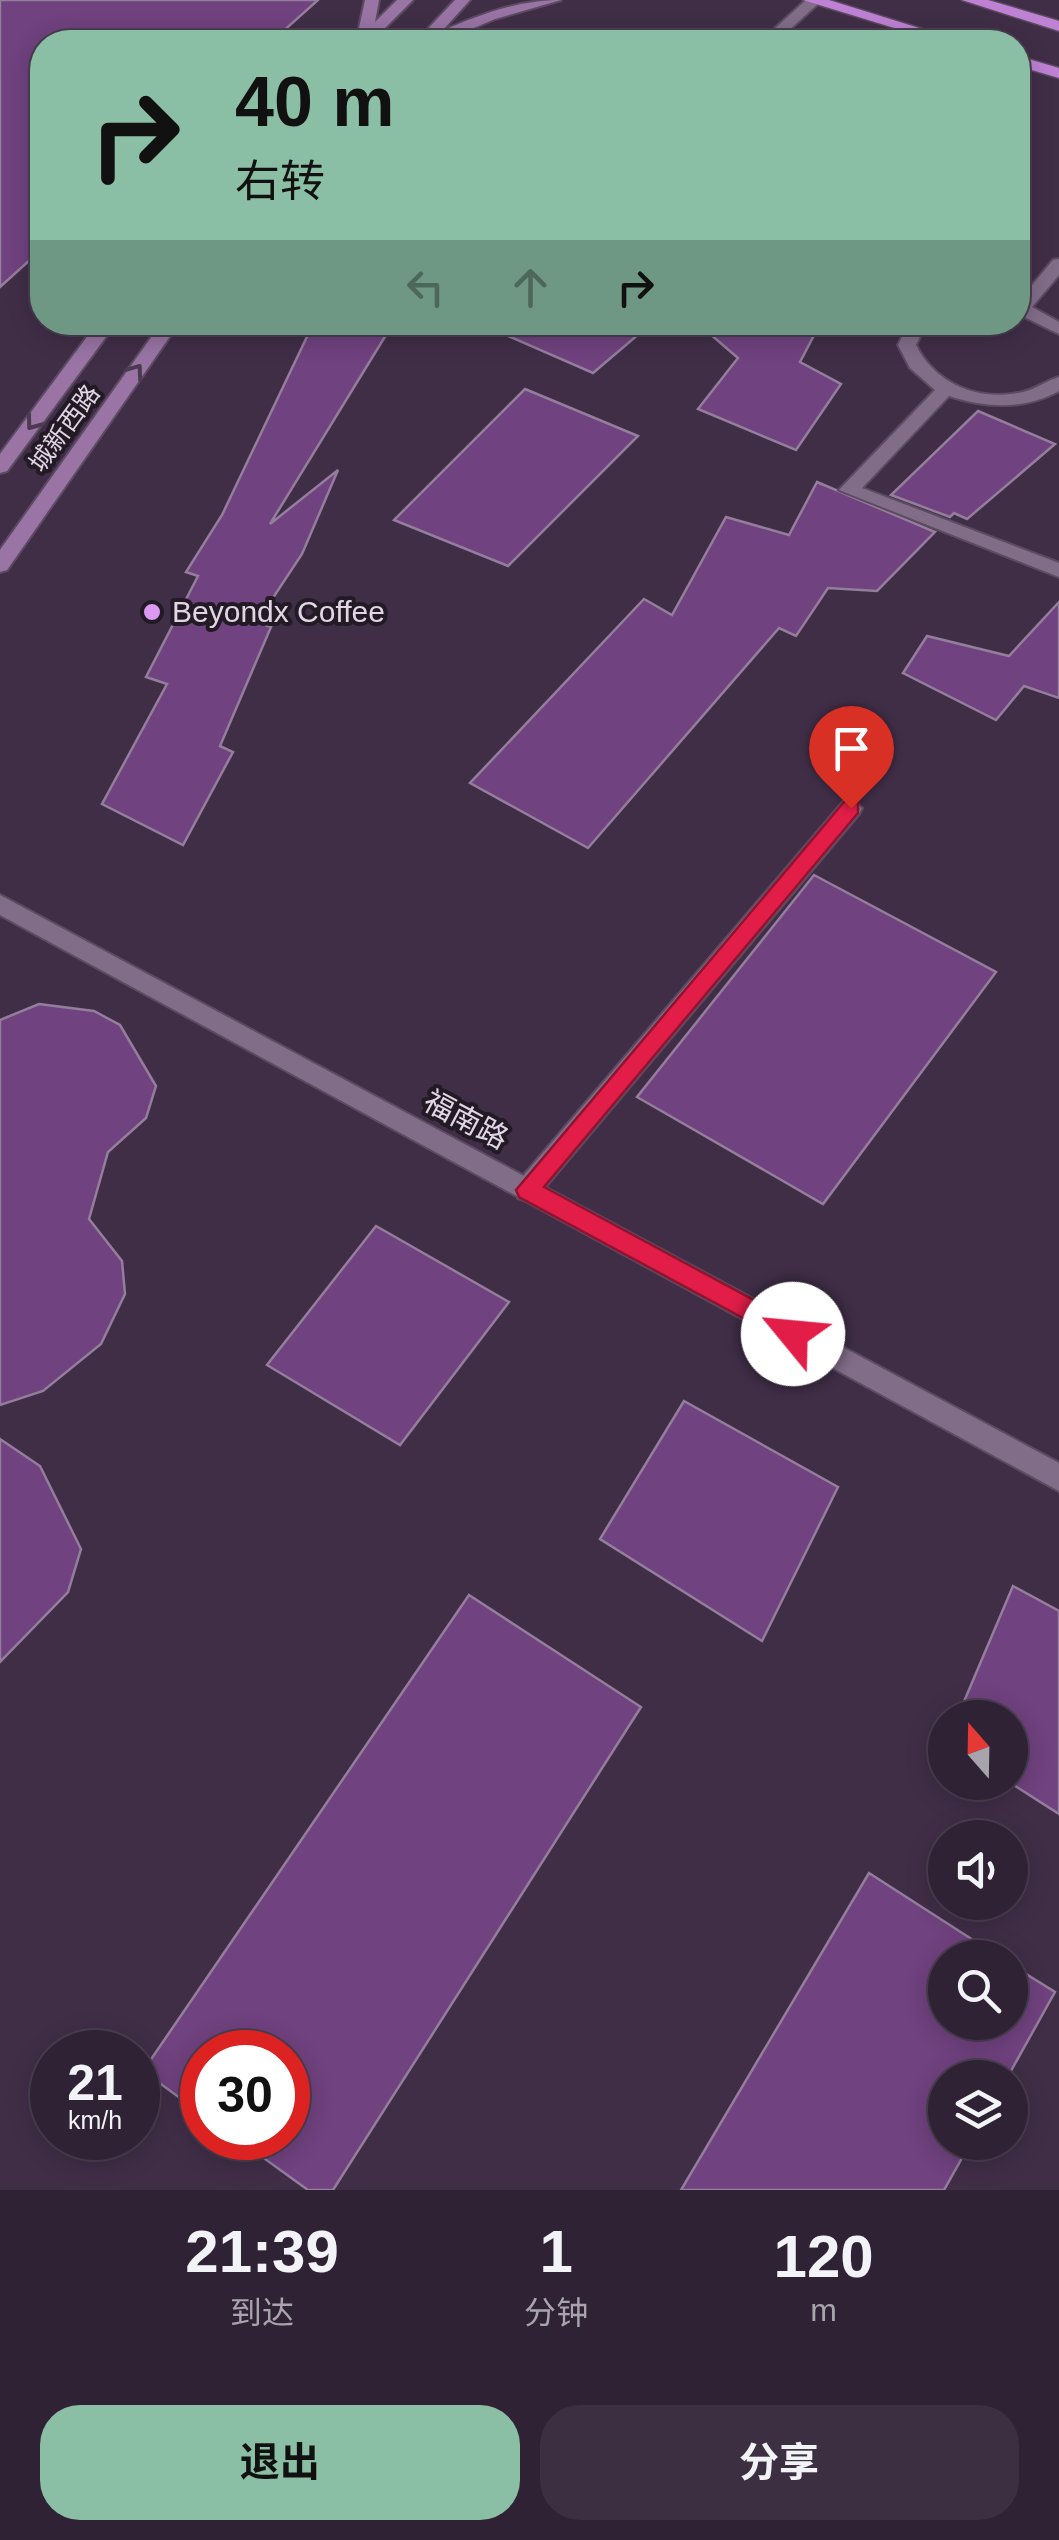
<!DOCTYPE html>
<html lang="zh">
<meta charset="utf-8">
<style>
:root{--surface:#302235;--page:#3c2f41;--text:#f1f3f6;--muted:#a8a4ad;--line:#4b3f50;--accent:#8abfa5}
body{margin:0;font-family:Helvetica,"Noto Sans SC",sans-serif;background:var(--page);color:var(--text);height:100vh;display:flex;flex-direction:column;font-size:38px;white-space:nowrap}
*{box-sizing:border-box;margin:0}
p{font-size:32px;color:var(--muted)}
.icon{flex:none;width:55px;height:55px;fill:none;stroke:currentColor;stroke-width:2;stroke-linecap:round;stroke-linejoin:round}
.map{position:relative;height:2190px;overflow:hidden}
.panel{display:flex;flex-direction:column;background:var(--surface);flex:1}
.panel>*{flex:none}
.hud{position:absolute;left:30px;top:30px;width:1000px;height:305px;border-radius:40px;box-shadow:0 5px 25px #0003,0 0 0 2px var(--line);background:#8abfa5;color:#111;overflow:hidden}
.needle{width:65px;rotate:340deg}
.tools{position:absolute;left:928px;top:1700px;display:grid;gap:20px}
.tools a{display:grid;place-items:center;width:100px;height:100px;border-radius:50%;background:var(--surface);box-shadow:0 5px 25px #0003,0 0 0 2px var(--line);font-size:50px}
.speed{position:absolute;left:30px;top:2030px;display:flex;gap:20px;font-size:50px;font-weight:700;text-align:center}
.speed>*{display:grid;place-content:center;width:130px;height:130px;border-radius:50%;background:var(--surface);box-shadow:0 5px 25px #0003,0 0 0 2px var(--line);line-height:1}
.speed small{font-size:25px;font-weight:400}
.speed .limit{border:15px solid #d22;background:#fff;color:#111}
.pin{position:absolute;display:grid;place-items:center;width:85px;height:85px;color:#fff;margin:-102px -42px;border-radius:50% 50% 50% 0;rotate:-45deg;box-shadow:0 0 10px #0007}
.pin .icon{rotate:45deg}
.me{position:absolute;width:110px;margin:-55px;rotate:298deg;stroke-linejoin:round;filter:drop-shadow(0 0 8px #0008)}
.turn{display:flex;align-items:center;gap:35px;height:210px;padding:0 40px;font-size:45px}
.turn .icon{width:130px;height:130px;stroke-width:2.5}
.turn b{display:block;font-size:70px;line-height:85px}
.lanes{display:flex;align-items:center;height:95px;padding:0 40px;background:#0003;justify-content:center;gap:50px;direction:ltr}
.lanes .off{opacity:.35}
.eta{display:flex;justify-content:space-evenly;align-items:center;height:170px;text-align:center}
.eta b{font-size:60px;font-weight:700;line-height:70px}
.primary-button{display:flex;gap:20px;margin-top:auto;padding:20px 40px}
.primary-button a{flex:1;height:115px;border-radius:40px;background:var(--accent);color:#111;font-size:40px;font-weight:700;line-height:115px;text-align:center}
.primary-button a+a{background:var(--page);color:var(--text)}
.map>svg:first-child{display:block}
.building{fill:#70427f;stroke:#937e9b;stroke-width:2.5}
.lines{fill:none;stroke-linecap:round;stroke-linejoin:round}
.service-casing{stroke:#5b4c61;stroke-width:4}
.minor-casing{stroke:#5b4c61;stroke-width:4}
.secondary-casing{stroke:#5b4c61;stroke-width:4}
.trunk-casing{stroke:#5b4c61;stroke-width:3}
.service{fill:#826d89;fill-rule:evenodd}
.minor{fill:#826d89;fill-rule:evenodd}
.secondary{fill:#9974a5;fill-rule:evenodd}
.trunk{fill:#bf81d4;fill-rule:evenodd}
.oneway{stroke:#4c3a52}
.route{fill:#e11d48;stroke:#92132f;stroke-width:2.5}
.poi-dot{fill:#dc99f4;stroke:#221a25;stroke-width:4}
.labels{text-anchor:middle;stroke-width:8;stroke-linejoin:round;paint-order:stroke}
.far-street-label{font-size:25px;fill:#e2d6e6;stroke:#221a25}
.poi-label{font-size:30px;fill:#e2d6e6;stroke:#221a25;text-anchor:start}
.street-label{font-size:30px;fill:#e2d6e6;stroke:#221a25}
</style>
<div class="map">
<svg width="1059" height="2190" viewBox="0 0 1059 2190">
<rect width="100%" height="100%" fill="#402e47"/>
<g class="building">
<polygon points="0,0 318,0 271,42 42,42 42,249 0,287"/>
<polygon points="314,322 394,322 270,524 338,470 302,554 257,622 271,627 220,746 233,752 183,845 102,804 167,684 146,677 198,576 186,572 222,515"/>
<polygon points="476,322 653,322 593,373"/>
<polygon points="696,322 821,322 800,362 841,384 796,450 698,409 738,358"/>
<polygon points="525,389 638,436 508,566 394,520"/>
<polygon points="978,411 1055,444 967,519 954,513 950,517 891,495"/>
<polygon points="817,482 935,532 877,591 828,588 796,636 779,628 588,848 470,783 644,599 672,615 726,517 789,535"/>
<polygon points="1059,602 1059,698 1024,686 996,720 903,673 927,636 1009,656"/>
<polygon points="814,875 996,972 823,1204 637,1097"/>
<polygon points="39,1004 94,1011 120,1025 156,1086 146,1118 108,1152 89,1219 122,1261 125,1294 101,1344 43,1391 0,1405 0,1020"/>
<polygon points="376,1226 509,1302 400,1445 267,1365"/>
<polygon points="684,1401 838,1487 762,1641 600,1539"/>
<polygon points="0,1439 40,1466 81,1549 68,1592 0,1662"/>
<polygon points="1013,1586 1059,1611 1059,1814 1009,1782 1010,1718 957,1718"/>
<polygon points="469,1595 641,1707 333,2190 308,2190 236,2138 288,2138 288,2052 202,2052 202,2114 143,2071"/>
<polygon points="869,1873 1001,1958 945,1958 945,2022 1010,2022 1010,1964 1055,1992 1007,2078 945,2078 945,2142 971,2142 944,2190 681,2190"/>
</g>
<g class="lines">
<defs>
<g id="service">
<polygon points="806,0 821,1 776,42 760,42"/>
<polygon points="1059,259 1059,275 1032,307 1059,322 1059,334 1018,314 1018,302 1053,260"/>
<path d="M 909,322 L 927,322 L 916,345 C 936,385 979,402 1023,392 C 1036,389 1046,381 1059,377 L 1059,391 C 1024,410 986,408 949,396 L 862,488 L 1059,563 L 1059,577 L 839,490 L 935,390 L 910,368 L 898,345 Z"/>
<polygon points="851,800 862,808 859,814 536,1198 527,1201 518,1198 514,1190 518,1182 843,802"/>
</g>
<polygon id="minor" points="0,895 1059,1463 1059,1491 0,915"/>
<g id="secondary">
<polygon points="365,0 379,0 375,22 397,0 413,0 371,42 356,42"/>
<path d="M 455,0 L 470,0 L 442,31 C 481,14 519,0 561,0 L 495,19 L 441,42 L 421,42 L 421,36 Z"/>
<polygon points="98,322 117,322 7,471 0,473 0,454"/>
<polygon points="162,322 180,322 7,570 0,572 0,550"/>
</g>
<g id="trunk">
<polygon points="803,0 829,0 964,42 940,42"/>
<polygon points="962,0 988,0 1059,21 1059,31"/>
<polygon points="1018,56 1059,68 1059,78 1018,66"/>
</g>
</defs>
<use href="#service" class="service-casing"/>
<use href="#minor" class="minor-casing"/>
<use href="#secondary" class="secondary-casing"/>
<use href="#trunk" class="trunk-casing"/>
<use href="#service" class="service"/>
<use href="#minor" class="minor"/>
<use href="#secondary" class="secondary"/>
<use href="#trunk" class="trunk"/>
</g>
<defs><path id="oneway-chevron" d="M-2-3.5L2.5 0L-2 3.5" fill="none" stroke-width="1.6" stroke-linecap="round" stroke-linejoin="round" transform="scale(2.5)"/></defs>
<g class="oneway">
<use href="#oneway-chevron" transform="translate(136 371) rotate(-54)"/>
<use href="#oneway-chevron" transform="translate(33 423) rotate(127)"/>
</g>
<polygon class="route" points="851,800 858,802 858,813 544,1187 802,1326 806,1334 802,1342 793,1345 519,1197 516,1190 844,802"/>
<circle class="poi-dot" cx="152" cy="612" r="10"/>
<g class="labels">
<g class="far-street-label">
<text transform="translate(64 428) rotate(-54)" y="9">城新西路</text>
</g>
<g class="poi-label">
<text x="172" y="622">Beyondx Coffee</text>
</g>
<g class="street-label">
<text transform="translate(466 1120) rotate(28)" y="10">福南路</text>
</g>
</g>
</svg>
<div class="tools">
<a><svg class="needle" viewBox="-14 -14 28 28"><path d="M0-13l5 13h-10z" fill="#e53935"/><path d="M0 13l5-13h-10z" fill="#a8a4ad"/></svg></a>
<a><svg class="icon" aria-label="sound" viewBox="0 0 24 24"><path d="M4 9h4l5-4v14l-5-4H4zM17 9q2 3 0 6"/></svg></a>
<a><svg class="icon" aria-label="search" viewBox="0 0 24 24"><circle cx="10" cy="10" r="6"/><path d="M15 15l6 6"/></svg></a>
<a><svg class="icon" aria-label="layers" viewBox="0 0 24 24"><path d="M12 4l9 5-9 5-9-5zM3 14l9 5 9-5"/></svg></a>
</div>
<div class="speed"><div>21<small>km/h</small></div><div class="limit">30</div></div>
<div class="pin" style="left:851px;top:808px;background:#d93025"><svg class="icon" aria-label="arrive" viewBox="0 0 24 24"><path d="M6 21V4h12l-3 4 3 4H6"/></svg></div>
<svg class="me" style="left:793px;top:1334px" viewBox="-20 -20 40 40"><circle r="19" fill="#fff"/><path d="M0-13L10 11 0 6-10 11z" fill="#e11d48"/></svg>
<div class="hud">
<div class="turn"><svg class="icon" aria-label="right" viewBox="0 0 24 24"><path d="M7 20v-9h11M14 6l5 5-5 5"/></svg><div><b>40 m</b>右转</div></div>
<div class="lanes"><svg class="icon off" aria-label="left" viewBox="0 0 24 24"><path d="M17 20v-9H6M10 6l-5 5 5 5"/></svg><svg class="icon off" aria-label="ahead" viewBox="0 0 24 24"><path d="M12 20V5M6 11l6-6 6 6"/></svg><svg class="icon" aria-label="right" viewBox="0 0 24 24"><path d="M7 20v-9h11M14 6l5 5-5 5"/></svg></div>
</div>
</div>
<section class="panel">
<div class="eta">
<div><b>21:39</b><p>到达</p></div>
<div><b>1</b><p>分钟</p></div>
<div><b>120</b><p>m</p></div>
</div>
<div class="primary-button"><a>退出</a><a>分享</a></div>
</section>
